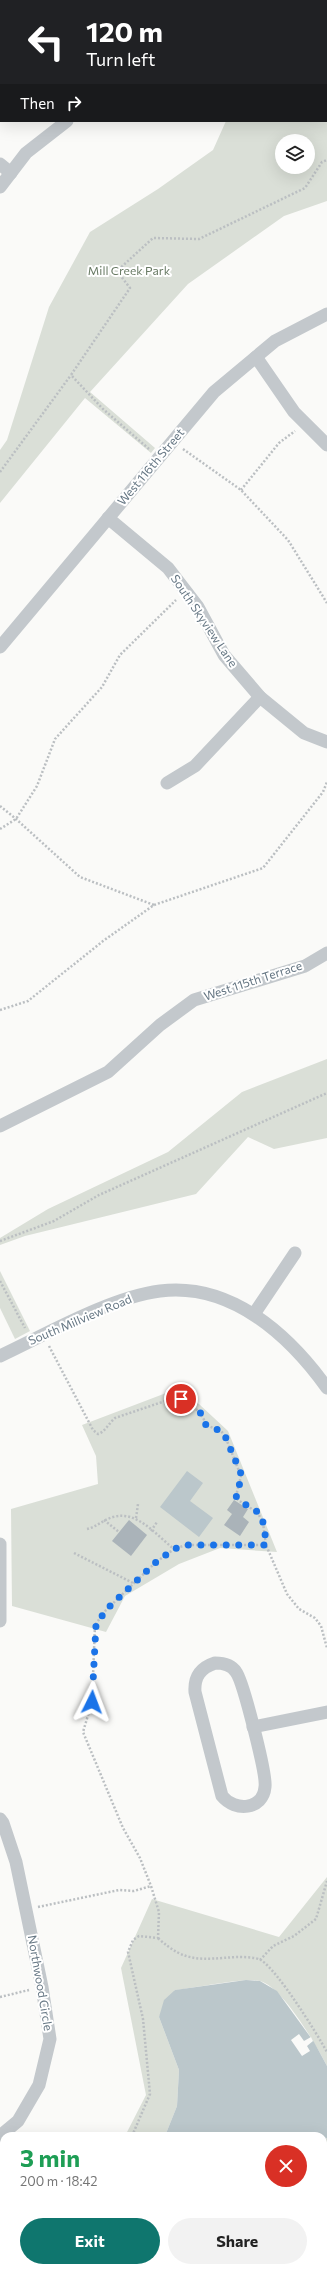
<!DOCTYPE html>
<meta charset="utf-8">
<style>
:root{--surface:#fff;--page:#f2f2f2;--text:#222;--muted:#767676;--accent:#0f766e}
body{margin:0;font-family:Commissioner,sans-serif;background:var(--page);color:var(--text);height:100vh;display:flex;flex-direction:column;font-size:15px;white-space:nowrap}
*{box-sizing:border-box;margin:0}
p{font-size:13px;color:var(--muted)}
.icon{flex:none;width:22px;height:22px;fill:none;stroke:currentColor;stroke-width:2;stroke-linecap:round;stroke-linejoin:round}
.map{position:relative;flex:1;overflow:hidden}
.details{position:absolute;left:0px;top:2132px;width:327px;height:140px;display:flex;flex-direction:column;background:var(--surface);border-radius:12px 12px 0 0;box-shadow:0 4px 16px #0002}
.details>*{flex:none}
.banner{position:absolute;left:0px;top:0px;width:327px;height:122px;box-shadow:0 4px 16px #0002;background:#202124;color:#fff;overflow:hidden}
.fabs{position:absolute;left:275px;top:134px;display:grid;gap:8px}
.fabs a{display:grid;place-items:center;width:40px;height:40px;border-radius:50%;background:var(--surface);box-shadow:0 4px 16px #0002;font-size:20px}
.pin{position:absolute;display:grid;place-items:center;width:34px;height:34px;color:#fff;margin:-17px;border:2px solid #fff;border-radius:50%;box-shadow:0 1px 4px #0007}
.me{position:absolute;width:44px;margin:-22px;rotate:3deg;stroke-linejoin:round;filter:drop-shadow(0 0 3px #0008)}
.turn{display:flex;align-items:center;gap:14px;height:84px;padding:0 20px;font-size:18px}
.turn .icon{width:52px;height:52px;stroke-width:2.5}
.turn b{display:block;font-size:28px;line-height:34px}
.then{display:flex;align-items:center;height:38px;padding:0 20px;background:#0003;gap:8px;font-size:15px}
.round{display:grid;place-items:center;flex:none;width:42px;height:42px;border-radius:21px;background:var(--page)}
.head{display:flex;align-items:center;justify-content:space-between;height:68px;padding:0 20px}
h1{font-size:24px;font-weight:700;line-height:30px;color:#1e9e55}
.cta{display:flex;gap:8px;margin-top:auto;padding:8px 20px}
.cta a{flex:1;height:46px;border-radius:24px;background:var(--accent);color:#fff;font-size:16px;font-weight:700;line-height:46px;text-align:center}
.cta a+a{background:var(--page);color:var(--text)}
.map>svg:first-child{display:block}
.green{fill:#dadfd7;fill-rule:evenodd}
.water{fill:#bbc7cb}
.pier{fill:#fafaf8}
.lines{fill:none;stroke-linecap:round;stroke-linejoin:round}
.river{stroke:#bbc7cb;stroke-width:28}
.building{fill:#aab3b9}
.path{stroke:#bbbfc2;stroke-width:2.5;stroke-dasharray:2 2;stroke-linecap:butt}
.street{stroke:#c3c8cc;stroke-width:13}
.route{stroke:#1a73e8;stroke-width:7;stroke-dasharray:0 12.6}
.labels{text-anchor:middle;stroke-width:4;stroke-linejoin:round;paint-order:stroke}
.park-label{font-size:12px;fill:#687a64;stroke:#fff}
.street-label{font-size:12px;fill:#657683;stroke:#fff}
</style>
<div class="map">
<svg width="327" height="2272" viewBox="0 0 327 2272">
<rect width="100%" height="100%" fill="#fafaf8"/>
<g class="green">
<path d="M 203,0 L 327,0 L 327,201 L 284,216 L 188,284 L 90,392 L 155,448 L 151,453 L 85,398 L 0,503 L 0,450 L 7,440 L 49,307 L 90,232 L 158,189 L 213,150 L 226,121 L 326,121 L 326,1 ZM 282,141 L 308,141 L 308,167 L 282,167 Z"/>
<polygon points="327,1059 327,1138 274,1149 248,1137 196,1194 25,1236 0,1245 0,1238 48,1209 168,1152 242,1092"/>
<polygon points="0,1271 30,1331 15,1339 0,1308"/>
<polygon points="174,1390 199,1404 228,1431 277,1552 220,1548 179,1564 125,1596 106,1632 12,1606 11,1509 98,1484 96,1456 82,1425"/>
<path d="M 327,1877 L 327,2066 C 316,2045 283,1987 260,1981 C 244,1977 195,1988 175,1990 L 159,2017 L 179,2070 L 177,2106 L 165,2136 L 125,2136 L 146,2095 L 121,1968 L 152,1899 L 279,1937 Z"/>
<polygon points="327,2138 327,2192 323,2192 323,2140"/>
<polygon points="9,2268 93,2268 89,2272 4,2272"/>
</g>
<g class="water">
<polygon points="187,1471 203,1483 190,1501 213,1518 199,1537 160,1507"/>
<polygon points="246,1980 260,1981 277,1991 314,2042 327,2066 327,2138 323,2140 323,2136 165,2136 177,2106 179,2070 159,2017 164,2000 175,1990"/>
</g>
<polygon class="pier" points="299,2034 304,2041 311,2037 313,2041 307,2046 310,2051 302,2056 291,2040"/>
<g class="lines">
<g class="river">
<polyline points="239,0 241,1"/>
<polyline points="326,26 327,26"/>
</g>
</g>
<g class="building">
<polygon points="234,1500 248,1509 243,1517 249,1522 240,1536 224,1525 232,1514 227,1510"/>
<polygon points="129,1520 147,1535 131,1556 112,1541"/>
</g>
<g class="lines">
<g class="path">
<polyline points="56,1 57,0"/>
<polyline points="294,1 295,0"/>
<polyline points="0,41 1,41"/>
<polyline points="326,49 327,49"/>
<polyline points="149,449 103,409 71,375 130,288 117,271 153,238 199,239 305,188 322,162 327,160"/>
<polyline points="183,449 241,490 288,540 327,603"/>
<polyline points="0,472 71,375"/>
<polyline points="241,490 279,443 295,431"/>
<polyline points="0,806 16,819 80,877 154,905"/>
<polyline points="0,829 16,819 37,786 55,739 102,687 120,655 176,600"/>
<polyline points="0,1010 28,1001 103,941 154,905 263,868 323,792 327,782"/>
<polyline points="0,1241 54,1221 99,1195 327,1093"/>
<polyline points="0,1281 25,1328"/>
<path d="M 49,1346 L 93,1430 L 98,1434 C 105,1432 109,1423 115,1418 L 174,1398 C 188,1400 202,1411 206,1425 L 221,1431 L 225,1436 L 241,1476 L 236,1496 L 238,1500 L 258,1513 L 263,1523 L 266,1545 L 287,1594 L 299,1609 L 315,1618 L 321,1626 L 327,1648"/>
<polyline points="136,1518 138,1504"/>
<polyline points="104,1520 119,1532"/>
<path d="M 87,1529 C 96,1527 103,1520 113,1517 C 137,1510 156,1535 174,1549"/>
<polyline points="151,1531 157,1522"/>
<polyline points="74,1553 133,1583"/>
<polyline points="38,1907 119,1890 134,1891 151,1886"/>
<path d="M 158,1938 C 186,1964 202,1959 237,1957 C 244,1957 255,1957 261,1960 C 278,1971 316,2032 327,2052"/>
<polyline points="260,1960 273,1946 294,1936 316,1919 327,1881"/>
<polyline points="0,1997 29,1990"/>
<polyline points="132,2136 150,2094 143,2019 128,1952 133,1940 139,1936 158,1938 159,1912 151,1886 140,1858 123,1828 83,1732 92,1702 95,1625 106,1610 155,1563 174,1549 186,1545 266,1545"/>
<polyline points="323,2150 327,2149"/>
<polyline points="57,2272 58,2268"/>
</g>
<g class="street">
<polyline points="0,164 11,173"/>
<polyline points="0,187 26,153 67,121"/>
<polyline points="256,357 294,412 327,445"/>
<polyline points="108,518 168,568 198,607 224,655 260,697 304,733 327,742"/>
<polyline points="0,647 214,392 275,341 327,314"/>
<polyline points="167,783 195,766 260,697"/>
<polyline points="0,1126 108,1072 160,1025 194,1000 305,966 327,953"/>
<polyline points="254,1314 295,1253"/>
<path d="M 0,1356 C 45,1335 111,1297 160,1291 C 231,1282 289,1335 327,1388"/>
<polyline points="0,1544 0,1621"/>
<path d="M 215,1663 C 223,1663 231,1664 236,1672 C 243,1681 267,1775 265,1787 C 263,1810 235,1812 222,1796 L 195,1692 C 194,1677 200,1668 215,1663 Z"/>
<polyline points="253,1727 327,1712"/>
<polyline points="0,1819 3,1823 16,1862 42,1987 50,2039 39,2085 18,2121 0,2136"/>
</g>
</g>
<g class="lines">
<path class="route" d="M 92,1702 L 96,1625 L 106,1610 L 155,1563 L 174,1549 L 186,1545 L 266,1545 C 265,1535 265,1522 259,1514 C 253,1506 241,1505 236,1496 L 242,1476 L 225,1436 L 221,1431 L 206,1425 L 200,1412 L 181,1399"/>
</g>
<g class="labels">
<g class="park-label">
<text x="129" y="275">Mill Creek Park</text>
</g>
<g class="street-label">
<text transform="translate(151 467) rotate(-50)" y="4">West 116th Street</text>
<text transform="translate(204 621) rotate(56)" y="4">South Skyview Lane</text>
<text transform="translate(253 981) rotate(-18)" y="4">West 115th Terrace</text>
<text transform="translate(80 1320) rotate(-23)" y="4">South Millview Road</text>
<text transform="translate(40 1983) rotate(80)" y="4">Northwood Circle</text>
</g>
</g>
</svg>
<div class="fabs">
<a><svg class="icon" aria-label="layers" viewBox="0 0 24 24"><path d="M12 4l9 5-9 5-9-5zM3 14l9 5 9-5"/></svg></a>
</div>
<div class="pin" style="left:181px;top:1399px;background:#d93025"><svg class="icon" aria-label="arrive" viewBox="0 0 24 24"><path d="M6 21V4h12l-3 4 3 4H6"/></svg></div>
<svg class="me" style="left:92px;top:1702px" viewBox="-20 -20 40 40"><path d="M0-17L14 15 0 8-14 15z" fill="#1a73e8" stroke="#fff" stroke-width="4"/></svg>
<div class="banner">
<div class="turn"><svg class="icon" aria-label="left" viewBox="0 0 24 24"><path d="M17 20v-9H6M10 6l-5 5 5 5"/></svg><div><b>120 m</b>Turn left</div></div>
<div class="then">Then<svg class="icon" aria-label="right" viewBox="0 0 24 24"><path d="M7 20v-9h11M14 6l5 5-5 5"/></svg></div>
</div>
<section class="details">
<div class="head"><div><h1>3 min</h1><p>200 m · 18:42</p></div><a class="round" style="background:#d93025;color:#fff"><svg class="icon" aria-label="close" viewBox="0 0 24 24"><path d="M6 6l12 12M18 6L6 18"/></svg></a></div>
<div class="cta"><a>Exit</a><a>Share</a></div>
</section>
</div>
